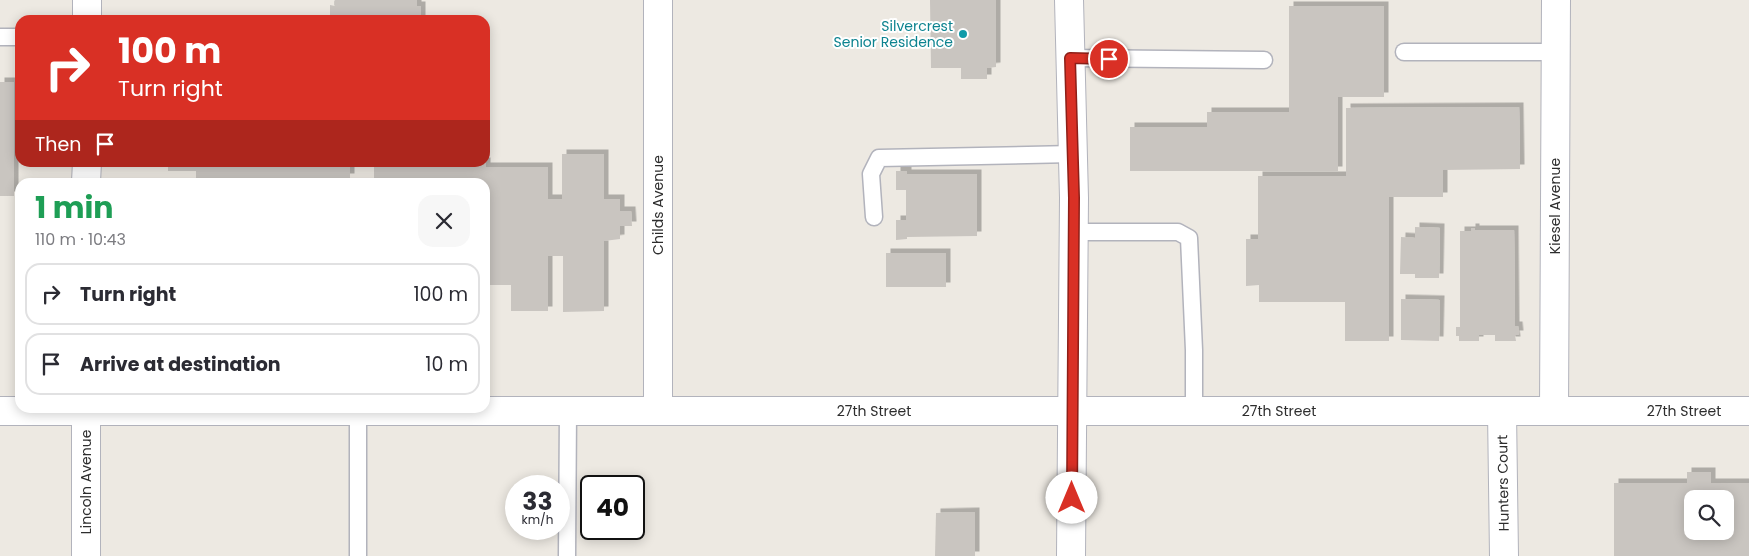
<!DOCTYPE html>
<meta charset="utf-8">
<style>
:root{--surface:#fff;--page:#f7f7f7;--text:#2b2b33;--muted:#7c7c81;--line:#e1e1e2}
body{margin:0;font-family:Poppins,sans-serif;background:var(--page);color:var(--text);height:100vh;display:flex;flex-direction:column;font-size:19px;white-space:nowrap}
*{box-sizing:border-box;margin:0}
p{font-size:16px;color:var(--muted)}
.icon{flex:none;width:28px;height:28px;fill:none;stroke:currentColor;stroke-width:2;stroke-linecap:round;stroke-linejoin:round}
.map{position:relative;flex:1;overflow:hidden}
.details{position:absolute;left:15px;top:178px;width:475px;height:235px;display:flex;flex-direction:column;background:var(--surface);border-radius:15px;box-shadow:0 2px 12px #0003}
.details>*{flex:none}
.top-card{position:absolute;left:15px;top:15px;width:475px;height:152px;border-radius:15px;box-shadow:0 2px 12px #0003;background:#d93025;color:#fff;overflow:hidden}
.buttons{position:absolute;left:1684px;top:490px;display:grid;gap:10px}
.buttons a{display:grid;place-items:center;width:50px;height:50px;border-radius:10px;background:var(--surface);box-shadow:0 2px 12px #0003;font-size:25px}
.speed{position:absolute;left:505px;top:475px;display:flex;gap:10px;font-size:25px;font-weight:700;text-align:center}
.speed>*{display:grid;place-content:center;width:65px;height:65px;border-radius:50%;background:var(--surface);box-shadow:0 2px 12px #0003;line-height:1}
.speed small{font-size:12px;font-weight:400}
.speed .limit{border:2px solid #111;border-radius:8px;background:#fff;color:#111}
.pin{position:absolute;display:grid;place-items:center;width:42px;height:42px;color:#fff;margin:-21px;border:2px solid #fff;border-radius:50%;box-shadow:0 1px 5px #0007}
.me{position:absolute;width:55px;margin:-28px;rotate:0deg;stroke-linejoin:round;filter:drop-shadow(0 0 4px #0008)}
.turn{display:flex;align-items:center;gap:18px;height:105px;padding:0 20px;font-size:22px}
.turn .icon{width:65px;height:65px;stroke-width:2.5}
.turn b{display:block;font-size:35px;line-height:42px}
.then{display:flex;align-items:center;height:48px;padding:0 20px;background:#0003;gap:10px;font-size:19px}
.round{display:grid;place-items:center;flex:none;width:52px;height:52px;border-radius:15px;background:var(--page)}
.summary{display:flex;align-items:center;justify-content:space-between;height:85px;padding:0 20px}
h1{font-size:30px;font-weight:700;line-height:38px;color:#1e9e55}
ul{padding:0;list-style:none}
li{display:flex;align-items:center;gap:15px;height:62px;margin:0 10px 8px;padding:0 10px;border:2px solid var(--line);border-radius:15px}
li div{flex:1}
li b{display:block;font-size:19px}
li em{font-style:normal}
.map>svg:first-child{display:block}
.building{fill:#c9c5c0;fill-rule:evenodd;filter:url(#shadow)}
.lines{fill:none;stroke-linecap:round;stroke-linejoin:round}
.service-casing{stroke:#b2b3bc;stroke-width:19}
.minor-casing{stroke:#b2b3bc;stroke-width:30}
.tertiary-casing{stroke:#b2b3bc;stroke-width:30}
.service{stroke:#fff;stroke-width:16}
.minor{stroke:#fff;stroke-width:28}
.tertiary{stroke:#fff;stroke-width:28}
.route-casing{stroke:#8d1f18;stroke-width:12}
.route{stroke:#d93025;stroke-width:9}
.culture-dot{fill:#0f9aa8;stroke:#fff;stroke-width:2}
.labels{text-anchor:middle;stroke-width:4;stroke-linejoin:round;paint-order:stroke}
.culture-label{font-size:14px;fill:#0d838f;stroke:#fff;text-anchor:end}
.street-label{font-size:14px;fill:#2d2d2d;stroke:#fff}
</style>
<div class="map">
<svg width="1749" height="556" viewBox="0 0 1749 556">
<defs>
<filter id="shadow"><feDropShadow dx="4.5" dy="-4.5" stdDeviation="0" flood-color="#0004"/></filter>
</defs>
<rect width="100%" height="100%" fill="#ede9e2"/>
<g class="building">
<polygon points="335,0 417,0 417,6 421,6 421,20 330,20 330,5 335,6"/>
<polygon points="930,0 996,0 996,67 987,68 987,79 961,79 961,68 931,68"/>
<polygon points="1289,6 1384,6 1384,97 1338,97 1338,171 1130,171 1130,127 1207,127 1207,112 1289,112"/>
<rect x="0" y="82" width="14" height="114"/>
<polygon points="1519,107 1520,169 1443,170 1443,197 1389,197 1389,341 1345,341 1345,302 1259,302 1259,285 1246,286 1246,239 1258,239 1258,176 1346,176 1346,108"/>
<polygon points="562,154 604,154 604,199 620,199 620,211 631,211 632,226 620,226 620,239 604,241 604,311 563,312 563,256 548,256 548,311 511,311 511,285 485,285 485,182 374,182 374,167 464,167 464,162 486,162 486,167 548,167 548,199 562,199"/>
<polygon points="168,162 350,162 350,178 268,178 268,182 196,182 196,171 168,171"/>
<polygon points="896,171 907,171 907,174 977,174 977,236 907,237 907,239 896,240 896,220 906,220 906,190 896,190"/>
<polygon points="1415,227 1440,228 1439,278 1415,278 1415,274 1400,274 1401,237 1415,238"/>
<polygon points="1471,228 1475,228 1475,230 1514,230 1515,326 1518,326 1519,335 1515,335 1516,341 1495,341 1495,335 1479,335 1479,341 1459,341 1459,336 1456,336 1456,327 1460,327 1460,231 1471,231"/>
<rect x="886" y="253" width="60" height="34"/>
<polygon points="1401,299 1440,300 1439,341 1401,340"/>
<path d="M 1687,472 L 1711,472 L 1711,483 L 1749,483 L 1749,556 L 1614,556 L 1614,483 L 1687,483 ZM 1692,499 L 1725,499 L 1725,531 L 1692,531 Z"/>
<polygon points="975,512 975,556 935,556 936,513"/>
</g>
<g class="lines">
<defs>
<g id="service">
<polyline points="0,37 20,37"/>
<polyline points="1404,52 1556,52"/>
<polyline points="1070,58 1264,60"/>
<polyline points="874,217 871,174 879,158 1073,154"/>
<polyline points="1074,232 1178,232 1189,238 1194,350 1194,411"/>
<polyline points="358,411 358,556"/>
<polyline points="567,556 568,411"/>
</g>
<g id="minor">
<polyline points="658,411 658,0"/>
<polyline points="1502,411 1504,556"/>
<polyline points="1554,411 1556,0"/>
</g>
<g id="tertiary">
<polyline points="1069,0 1074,198 1071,556"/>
<polyline points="87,20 87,0"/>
<polyline points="86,182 87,162"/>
<polyline points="0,411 1749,411"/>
<polyline points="86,556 86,408"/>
</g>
</defs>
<use href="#service" class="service-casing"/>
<use href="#minor" class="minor-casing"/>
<use href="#tertiary" class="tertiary-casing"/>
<use href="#service" class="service"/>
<use href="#minor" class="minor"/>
<use href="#tertiary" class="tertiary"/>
</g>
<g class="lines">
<defs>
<polyline id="route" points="1072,498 1074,198 1070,58 1109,59"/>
</defs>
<use href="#route" class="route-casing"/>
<use href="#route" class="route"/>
</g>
<circle class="culture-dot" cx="963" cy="34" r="5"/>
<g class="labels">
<g class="culture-label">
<text x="953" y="31">Silvercrest<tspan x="953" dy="16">Senior Residence</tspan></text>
</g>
<g class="street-label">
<text transform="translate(658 205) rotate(-90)" y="5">Childs Avenue</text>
<text transform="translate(1555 206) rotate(-90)" y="5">Kiesel Avenue</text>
<text x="874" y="416">27th Street</text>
<text x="1279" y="416">27th Street</text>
<text x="1684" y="416">27th Street</text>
<text transform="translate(86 482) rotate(-90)" y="5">Lincoln Avenue</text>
<text transform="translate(1503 483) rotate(-91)" y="5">Hunters Court</text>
</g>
</g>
</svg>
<div class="buttons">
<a><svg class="icon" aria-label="search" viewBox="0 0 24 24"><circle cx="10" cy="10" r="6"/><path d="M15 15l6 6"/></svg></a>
</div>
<div class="speed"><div>33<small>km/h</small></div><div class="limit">40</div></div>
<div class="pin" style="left:1109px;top:59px;background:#d93025"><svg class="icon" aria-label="arrive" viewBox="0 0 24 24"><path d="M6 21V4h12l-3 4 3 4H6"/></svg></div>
<svg class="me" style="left:1072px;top:498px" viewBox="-20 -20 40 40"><circle r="19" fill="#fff"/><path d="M0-13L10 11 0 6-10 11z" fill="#d93025"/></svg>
<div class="top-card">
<div class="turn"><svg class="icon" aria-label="right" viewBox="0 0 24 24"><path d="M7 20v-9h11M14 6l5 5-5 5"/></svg><div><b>100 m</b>Turn right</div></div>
<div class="then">Then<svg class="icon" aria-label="arrive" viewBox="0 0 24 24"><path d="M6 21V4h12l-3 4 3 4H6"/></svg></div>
</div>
<section class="details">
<div class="summary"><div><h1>1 min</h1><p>110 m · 10:43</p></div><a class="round"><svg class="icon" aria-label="close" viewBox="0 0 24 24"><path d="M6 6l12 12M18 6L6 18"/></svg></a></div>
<ul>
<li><svg class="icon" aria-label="right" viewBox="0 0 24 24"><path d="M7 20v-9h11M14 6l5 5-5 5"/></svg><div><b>Turn right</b></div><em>100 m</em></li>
<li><svg class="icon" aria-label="arrive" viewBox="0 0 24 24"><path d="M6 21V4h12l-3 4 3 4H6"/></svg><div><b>Arrive at destination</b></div><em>10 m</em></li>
</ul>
</section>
</div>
